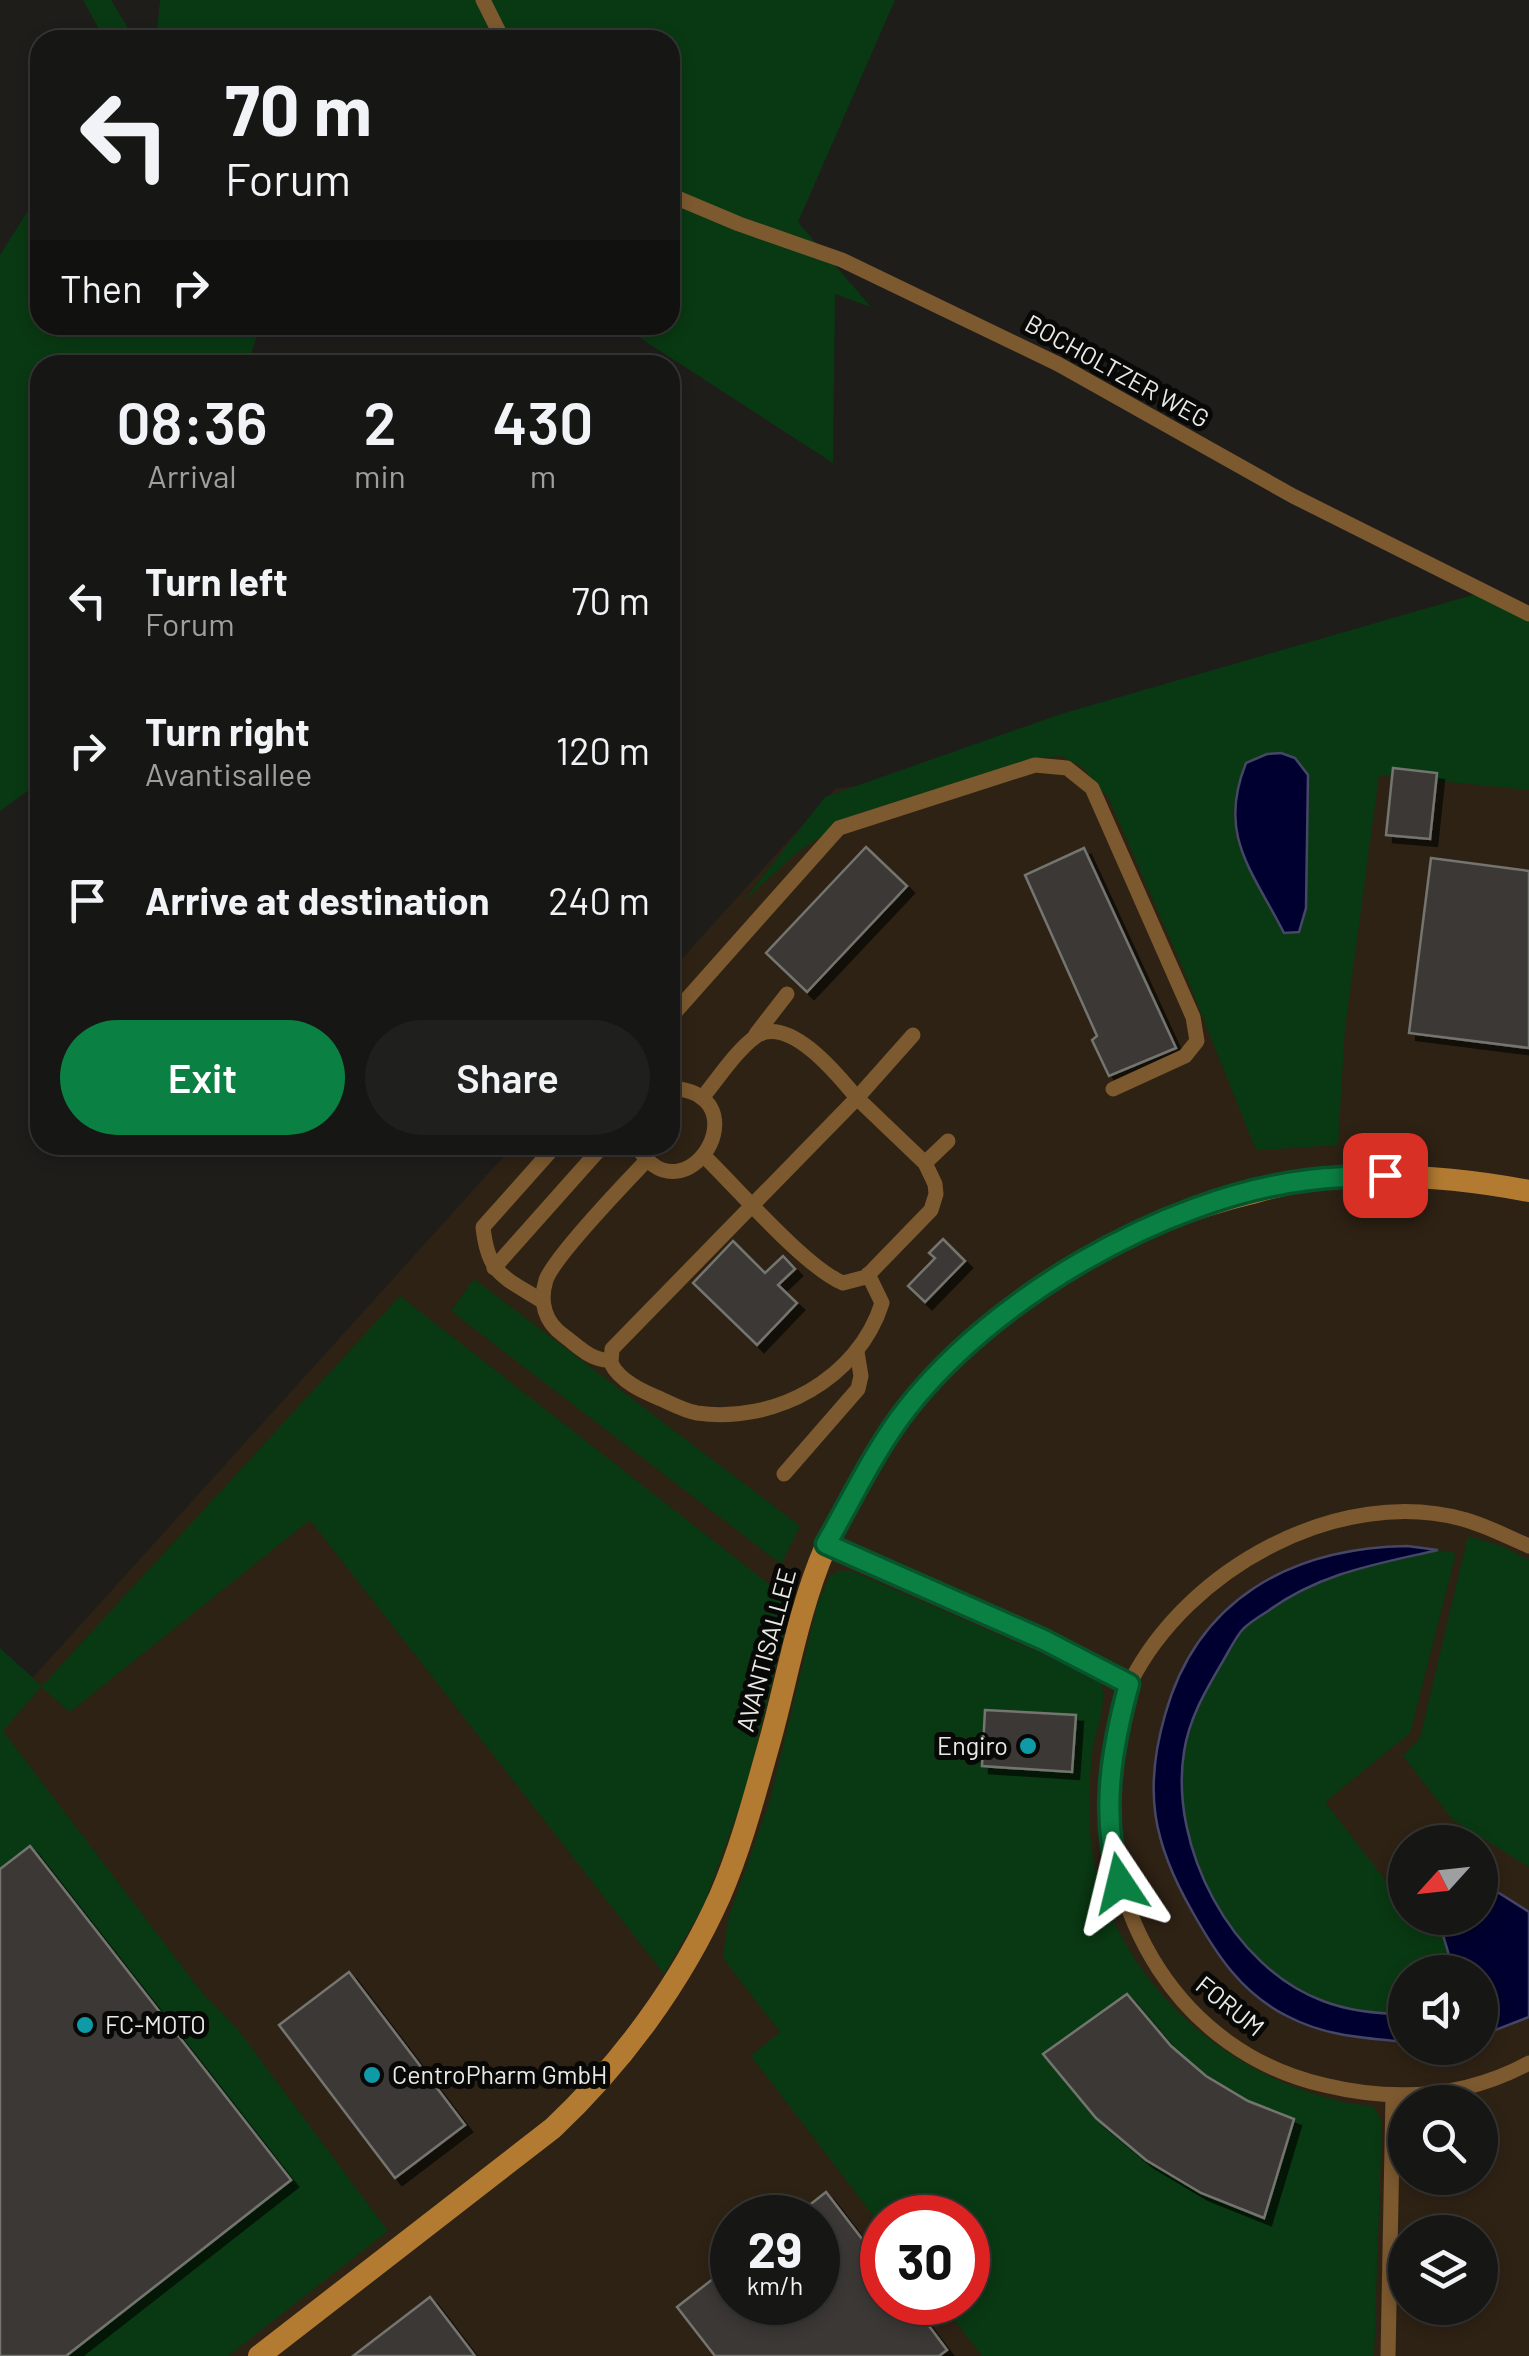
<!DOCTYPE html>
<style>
:root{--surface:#161614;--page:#1f1f1d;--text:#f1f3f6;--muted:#9e9fa0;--line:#353534;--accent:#0b8043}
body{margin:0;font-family:Barlow,sans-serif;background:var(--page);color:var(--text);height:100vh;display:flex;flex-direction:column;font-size:38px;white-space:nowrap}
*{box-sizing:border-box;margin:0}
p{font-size:32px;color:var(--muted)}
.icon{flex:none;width:55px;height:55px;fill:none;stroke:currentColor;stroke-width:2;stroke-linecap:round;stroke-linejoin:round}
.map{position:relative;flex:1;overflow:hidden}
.panel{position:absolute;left:30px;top:355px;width:650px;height:800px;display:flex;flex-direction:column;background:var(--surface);border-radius:30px;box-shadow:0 5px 15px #0003,0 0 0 2px var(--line)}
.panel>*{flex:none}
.guide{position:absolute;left:30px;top:30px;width:650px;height:305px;border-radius:30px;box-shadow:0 5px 15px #0003,0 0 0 2px var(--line);background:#161614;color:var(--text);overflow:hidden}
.needle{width:65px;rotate:243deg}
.fabs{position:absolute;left:1388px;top:1825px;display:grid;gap:20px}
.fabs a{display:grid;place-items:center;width:110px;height:110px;border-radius:50%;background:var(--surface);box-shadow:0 5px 15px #0003,0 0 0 2px var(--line);font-size:50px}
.speed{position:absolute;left:710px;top:2195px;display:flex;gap:20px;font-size:50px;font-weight:700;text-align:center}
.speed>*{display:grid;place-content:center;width:130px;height:130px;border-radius:50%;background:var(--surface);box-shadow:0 5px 15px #0003,0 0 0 2px var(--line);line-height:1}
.speed small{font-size:25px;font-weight:400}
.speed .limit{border:15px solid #d22;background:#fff;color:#111}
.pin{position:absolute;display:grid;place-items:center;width:85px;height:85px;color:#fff;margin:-42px;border-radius:20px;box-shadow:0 5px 15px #0006}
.me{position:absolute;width:110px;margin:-55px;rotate:350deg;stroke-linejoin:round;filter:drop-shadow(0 0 8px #0008)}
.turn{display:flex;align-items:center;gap:35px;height:210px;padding:0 30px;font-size:45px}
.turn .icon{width:130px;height:130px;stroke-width:2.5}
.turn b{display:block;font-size:70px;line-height:85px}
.then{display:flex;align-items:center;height:95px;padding:0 30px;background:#0003;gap:20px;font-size:38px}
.eta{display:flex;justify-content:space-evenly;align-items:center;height:170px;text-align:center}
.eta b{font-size:60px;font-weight:600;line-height:70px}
.cta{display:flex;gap:20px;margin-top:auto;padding:20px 30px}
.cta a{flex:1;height:115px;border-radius:60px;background:var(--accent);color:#fff;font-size:40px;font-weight:600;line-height:115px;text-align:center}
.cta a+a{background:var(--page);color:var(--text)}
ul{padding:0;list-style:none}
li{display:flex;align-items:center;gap:30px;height:150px;padding:0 30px}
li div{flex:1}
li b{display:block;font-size:38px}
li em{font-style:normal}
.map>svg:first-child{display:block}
.industrial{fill:#2e2214;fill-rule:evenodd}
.green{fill:#093912;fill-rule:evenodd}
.water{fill:#000030;stroke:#464667;stroke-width:2.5}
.building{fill:#3a3936;stroke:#757470;stroke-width:2.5;filter:url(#shadow)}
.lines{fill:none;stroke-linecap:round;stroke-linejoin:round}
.street{stroke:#7c592f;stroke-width:15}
.secondary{stroke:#b37b32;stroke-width:22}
.route-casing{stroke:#07532c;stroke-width:25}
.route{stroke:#0b8043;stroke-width:18}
.culture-dot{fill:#0f9aa8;stroke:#080806;stroke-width:4}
.labels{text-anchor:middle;stroke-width:10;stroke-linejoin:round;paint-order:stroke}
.street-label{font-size:25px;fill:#e9e9e6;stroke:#080806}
.poi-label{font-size:25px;fill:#e9e9e6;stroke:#080806;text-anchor:start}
</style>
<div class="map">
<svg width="1529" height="2356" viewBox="0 0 1529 2356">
<defs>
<filter id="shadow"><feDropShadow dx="7" dy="7" stdDeviation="0" flood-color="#0009"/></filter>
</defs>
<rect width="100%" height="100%" fill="#1e1d1a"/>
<path class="industrial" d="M 1529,687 L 1529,2356 L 0,2356 L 0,1714 L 514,1145 L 670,1145 L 670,972 L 835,789 ZM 1405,1842 L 1480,1842 L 1480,1918 L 1405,1918 ZM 1405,1972 L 1480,1972 L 1480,2048 L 1405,2048 ZM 1405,2102 L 1480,2102 L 1480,2178 L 1405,2178 ZM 732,2218 L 818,2218 L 818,2302 L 732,2302 ZM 882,2218 L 968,2218 L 968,2302 L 882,2302 ZM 1405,2232 L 1480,2232 L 1480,2308 L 1405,2308 Z"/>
<g class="green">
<polygon points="83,0 111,0 135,40 105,40"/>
<polygon points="160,0 895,0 798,222 871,307 835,294 833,463 620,325 670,325 670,40 156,40"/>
<polygon points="40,192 40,325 261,325 247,365 40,365 40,782 0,811 0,255"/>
<path d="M 1476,594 L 1529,620 L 1529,790 L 1379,775 L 1345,1029 L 1338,1145 L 1256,1150 L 1185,973 L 1109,799 L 1082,767 L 1061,756 L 1032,759 L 854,815 L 796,853 L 743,902 L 825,797 L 1061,714 ZM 1237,786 L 1309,798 L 1305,860 L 1285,933 L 1237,842 L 1233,814 Z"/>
<polygon points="474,1279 800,1526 781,1564 451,1311"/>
<polygon points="400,1296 792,1602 745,1792 703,1907 664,1974 310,1520 70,1712 41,1687 3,1731 203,1994 239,2031 388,2231 228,2356 0,2356 0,1648 42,1686"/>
<polygon points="1468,1536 1504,1547 1529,1560 1529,1867 1453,1820 1403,1756 1420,1738"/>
<path d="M 1438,1550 L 1456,1553 L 1410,1733 L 1325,1802 L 1385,1880 L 1405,1869 L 1405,1918 L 1438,1918 L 1454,1972 L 1405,1972 L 1405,2014 C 1377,2014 1349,2011 1323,2001 C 1231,1967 1169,1846 1184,1752 C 1189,1718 1206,1690 1223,1661 C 1229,1651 1235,1638 1243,1629 C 1250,1622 1260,1616 1268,1611 C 1320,1573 1377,1565 1438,1550 Z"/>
<path d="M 838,1571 L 851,1571 L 1100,1679 C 1109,1704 1096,1727 1092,1753 C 1090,1772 1089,1794 1089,1814 C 1093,1967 1227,2090 1374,2107 L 1382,2122 L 1374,2356 L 982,2356 L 941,2303 L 968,2302 L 968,2218 L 882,2218 L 882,2227 L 751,2056 L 780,2032 L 723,1958 L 728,1919 L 770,1800 L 818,1602 L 830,1576 Z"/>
</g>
<g class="water">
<path d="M 1281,753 L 1295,758 L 1308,775 L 1306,908 L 1299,932 L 1284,933 C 1252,870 1217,835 1246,763 L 1267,754 Z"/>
<path d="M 1407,1546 L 1438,1550 C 1377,1564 1320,1573 1268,1611 C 1260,1616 1250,1622 1243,1629 C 1235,1638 1229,1651 1223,1661 C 1206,1690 1189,1718 1184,1752 C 1169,1846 1231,1967 1323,2001 C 1349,2011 1377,2014 1405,2014 L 1405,2042 C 1363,2038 1325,2036 1287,2016 C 1241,1993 1216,1954 1192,1911 C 1153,1843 1143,1791 1165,1715 C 1197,1599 1291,1548 1407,1546 Z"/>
<polygon points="1480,1881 1529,1912 1529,2017 1480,2036 1480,1972 1454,1972 1438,1918 1480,1918"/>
</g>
<g class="building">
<polygon points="1393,768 1437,773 1430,839 1386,835"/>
<polygon points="866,847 907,886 807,992 766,953"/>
<polygon points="1084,848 1176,1048 1109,1076 1092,1040 1097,1036 1025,875"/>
<polygon points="1431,858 1529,871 1529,1048 1409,1033"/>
<polygon points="943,1239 965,1261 925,1302 908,1286 935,1258 929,1253"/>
<polygon points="733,1241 765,1273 783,1256 795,1269 778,1285 797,1303 757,1345 693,1283"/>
<polygon points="985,1710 1076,1715 1072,1772 982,1766"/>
<polygon points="30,1846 291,2180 66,2356 0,2356 0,1869"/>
<polygon points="349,1972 465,2125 395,2178 279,2025"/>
<polygon points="1127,1994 1171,2046 1206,2076 1248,2101 1294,2119 1264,2218 1201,2193 1146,2160 1096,2118 1043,2054"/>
<polygon points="826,2192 882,2265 882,2302 911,2302 947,2350 939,2356 715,2356 677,2307 732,2264 732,2302 818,2302 818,2218 793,2218"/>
<polygon points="430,2297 475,2356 353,2356"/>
</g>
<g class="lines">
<g class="street">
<polyline points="483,0 503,40"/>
<polyline points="670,195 739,224 842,260 1058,364 1293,496 1529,614"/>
<polyline points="670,1018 839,828 1035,765 1067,768 1092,788 1193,1017 1197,1041 1185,1056 1113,1089"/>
<polyline points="756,1034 787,994"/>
<path d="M 702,1098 C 718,1079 735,1052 755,1037 C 788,1013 838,1075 857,1098 L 913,1035"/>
<path d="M 636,1145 C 685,1227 766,1093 670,1088"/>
<path d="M 705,1157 C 737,1188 806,1268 843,1283 L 866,1277 L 931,1210 L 936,1194 L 935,1184 L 925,1163 L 857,1098 C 776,1182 694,1265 612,1349 L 611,1363 C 619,1381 644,1392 661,1399 C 672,1404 685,1411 697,1413 C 775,1424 858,1379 882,1303 L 868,1274"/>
<polyline points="925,1163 948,1141"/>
<polyline points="494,1268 599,1150 600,1145"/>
<path d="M 542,1301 C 504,1277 488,1275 483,1227 L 556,1145"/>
<path d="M 610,1360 C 591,1361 578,1346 563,1335 C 545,1322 539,1302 546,1280 C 554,1257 626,1182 647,1160"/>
<polyline points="784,1474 858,1389 861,1376 857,1352"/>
<polyline points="826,1544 1044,1640 1129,1684"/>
<path d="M 1529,1546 C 1508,1537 1487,1526 1466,1520 C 1340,1484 1187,1569 1130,1683 C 1117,1708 1113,1743 1111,1771 C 1098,1913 1180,2052 1324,2085 C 1394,2102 1464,2098 1529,2063"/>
<polyline points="1388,2356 1393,2096"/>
</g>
<path class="secondary" d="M 259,2356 L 553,2128 C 622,2063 681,1983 720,1896 C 742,1845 756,1790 771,1737 C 788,1674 799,1609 825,1548 C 832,1530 844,1512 853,1495 C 868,1469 883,1441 901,1417 C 985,1306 1117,1225 1252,1193 C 1271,1188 1291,1182 1311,1180 C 1384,1172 1456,1177 1529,1191"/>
</g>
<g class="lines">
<defs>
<path id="route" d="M 1120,1883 C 1100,1816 1111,1750 1129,1684 L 1044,1640 L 826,1544 C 850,1502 871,1458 899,1419 C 985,1301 1164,1197 1309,1180 C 1334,1177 1360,1176 1385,1175"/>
</defs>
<use href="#route" class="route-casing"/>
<use href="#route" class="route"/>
</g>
<g class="culture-dot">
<circle cx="1028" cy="1746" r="10"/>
<circle cx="85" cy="2025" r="10"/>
<circle cx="372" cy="2075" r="10"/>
</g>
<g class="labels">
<g class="street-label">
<text transform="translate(1117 371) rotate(29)" y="9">BOCHOLTZER WEG</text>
<text transform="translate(766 1650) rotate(-75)" y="9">AVANTISALLEE</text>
<text transform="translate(1230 2006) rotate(39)" y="9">FORUM</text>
</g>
<g class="poi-label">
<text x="1008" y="1755" text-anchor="end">Engiro</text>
<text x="105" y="2034">FC-MOTO</text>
<text x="392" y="2084">CentroPharm GmbH</text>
</g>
</g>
</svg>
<div class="fabs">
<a><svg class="needle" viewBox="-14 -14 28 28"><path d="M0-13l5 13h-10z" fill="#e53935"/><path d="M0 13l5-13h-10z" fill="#9e9fa0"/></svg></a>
<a><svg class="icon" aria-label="sound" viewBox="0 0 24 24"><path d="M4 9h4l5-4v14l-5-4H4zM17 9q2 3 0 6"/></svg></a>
<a><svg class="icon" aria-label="search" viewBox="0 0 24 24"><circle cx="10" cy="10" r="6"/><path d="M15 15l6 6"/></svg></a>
<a><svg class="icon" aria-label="layers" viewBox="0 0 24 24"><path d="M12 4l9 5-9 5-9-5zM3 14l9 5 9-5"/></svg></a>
</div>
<div class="speed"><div>29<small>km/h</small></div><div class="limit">30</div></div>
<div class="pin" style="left:1385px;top:1175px;background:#d93025"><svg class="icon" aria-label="arrive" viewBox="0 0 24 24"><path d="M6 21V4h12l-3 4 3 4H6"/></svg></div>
<svg class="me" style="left:1120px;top:1883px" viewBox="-20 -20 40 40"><path d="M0-17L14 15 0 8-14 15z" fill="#0b8043" stroke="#fff" stroke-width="4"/></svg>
<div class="guide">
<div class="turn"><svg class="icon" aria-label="left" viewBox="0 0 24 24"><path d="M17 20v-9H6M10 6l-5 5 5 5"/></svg><div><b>70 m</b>Forum</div></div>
<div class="then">Then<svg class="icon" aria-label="right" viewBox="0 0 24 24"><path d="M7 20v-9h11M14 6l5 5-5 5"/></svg></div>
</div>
<section class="panel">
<div class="eta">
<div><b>08:36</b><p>Arrival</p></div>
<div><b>2</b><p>min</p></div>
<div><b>430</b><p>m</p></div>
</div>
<ul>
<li><svg class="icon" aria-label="left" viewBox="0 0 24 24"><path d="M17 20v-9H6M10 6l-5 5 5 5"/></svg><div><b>Turn left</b><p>Forum</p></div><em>70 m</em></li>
<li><svg class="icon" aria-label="right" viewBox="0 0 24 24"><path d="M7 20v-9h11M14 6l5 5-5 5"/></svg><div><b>Turn right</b><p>Avantisallee</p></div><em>120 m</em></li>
<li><svg class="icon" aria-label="arrive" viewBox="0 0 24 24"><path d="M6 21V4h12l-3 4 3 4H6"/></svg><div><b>Arrive at destination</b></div><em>240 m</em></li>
</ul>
<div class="cta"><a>Exit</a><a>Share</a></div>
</section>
</div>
